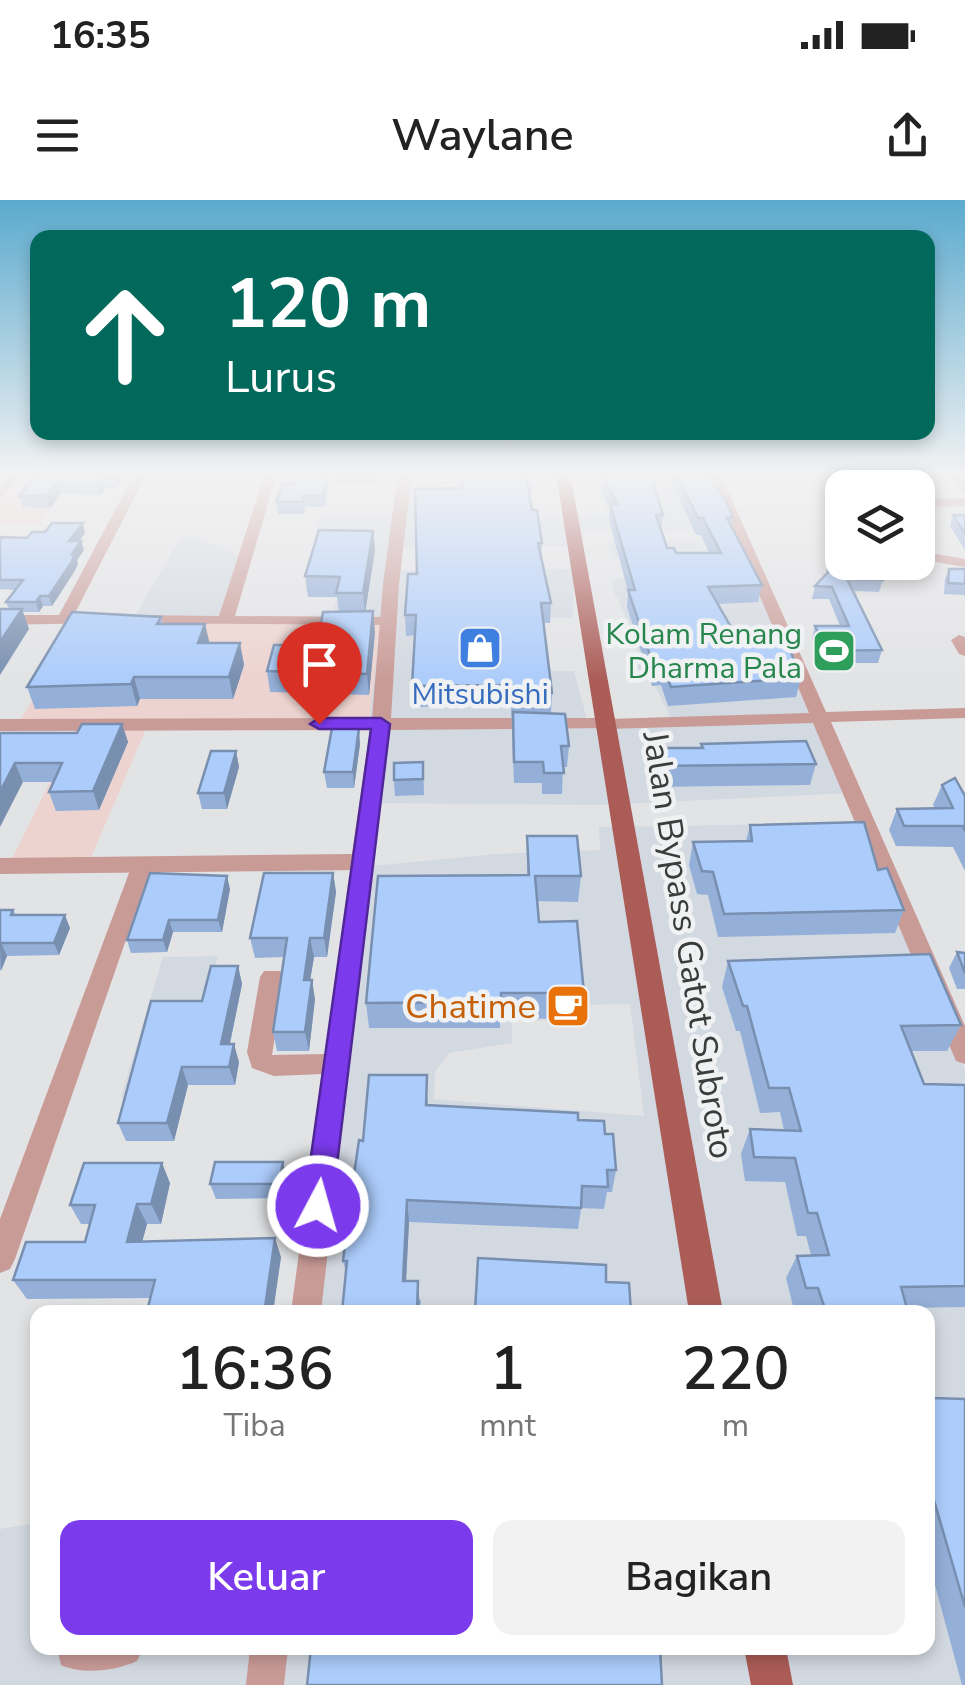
<!DOCTYPE html>
<html lang="id">
<style>
:root{--surface:#fff;--page:#f2f2f2;--text:#222;--muted:#767676;--accent:#7c3aed}
body{margin:0;font-family:"Nunito Sans",sans-serif;background:var(--page);color:var(--text);height:100vh;display:flex;flex-direction:column;font-size:38px;white-space:nowrap}
*{box-sizing:border-box;margin:0}
p{font-size:32px;color:var(--muted)}
.icon{flex:none;width:55px;height:55px;fill:none;stroke:currentColor;stroke-width:2;stroke-linecap:round;stroke-linejoin:round}
.map{position:relative;flex:1;overflow:hidden}
.sheet{position:absolute;left:30px;top:1105px;width:905px;height:350px;display:flex;flex-direction:column;background:var(--surface);border-radius:20px;box-shadow:0 5px 15px #0003}
.sheet>*{flex:none}
.guide{position:absolute;left:30px;top:30px;width:905px;height:210px;border-radius:20px;box-shadow:0 5px 15px #0003;background:#00695c;color:#fff;overflow:hidden}
.controls{position:absolute;left:825px;top:270px;display:grid;gap:20px}
.controls a{display:grid;place-items:center;width:110px;height:110px;border-radius:20px;background:var(--surface);box-shadow:0 5px 15px #0003;font-size:50px}
.pin{position:absolute;display:grid;place-items:center;width:85px;height:85px;color:#fff;margin:-102px -42px;border-radius:50% 50% 50% 0;rotate:-45deg;box-shadow:0 0 10px #0007}
.pin .icon{rotate:45deg}
.me{position:absolute;width:110px;margin:-55px;rotate:6deg;stroke-linejoin:round;filter:drop-shadow(0 0 8px #0008)}
.turn{display:flex;align-items:center;gap:35px;height:210px;padding:0 30px;font-size:45px}
.turn .icon{width:130px;height:130px;stroke-width:2.5}
.turn b{display:block;font-size:70px;line-height:85px}
.eta{display:flex;justify-content:space-evenly;align-items:center;height:170px;text-align:center}
.eta b{font-size:60px;font-weight:600;line-height:70px}
.button{display:flex;gap:20px;margin-top:auto;padding:20px 30px}
.button a{flex:1;height:115px;border-radius:20px;background:var(--accent);color:#fff;font-size:40px;font-weight:600;line-height:115px;text-align:center}
.button a+a{background:var(--page);color:var(--text)}
.status{display:flex;justify-content:space-between;align-items:center;height:70px;padding:0 50px;background:var(--surface);direction:ltr}
.status svg{height:28px;fill:currentColor}
header{display:flex;justify-content:space-between;align-items:center;height:130px;padding:0 30px;background:var(--surface);font-size:45px;font-weight:600}
.map>svg:first-child{display:block}
.built{fill:#d3d9e1;fill-rule:evenodd}
.industrial{fill:#edd3cf}
.lines{fill:none;stroke-linecap:round;stroke-linejoin:round}
.minor{fill:#c99b97;fill-rule:evenodd}
.tertiary{fill:#c99b97;fill-rule:evenodd}
.primary{fill:#ab5c57;fill-rule:evenodd}
.wall{fill:#94afd8}
.shaded-wall{fill:#788fb0}
.building{fill:#acccfb;stroke:#788fb0;stroke-width:2.5}
.route{fill:#7c3aed;stroke:#51269a;stroke-width:2.5}
.labels{text-anchor:middle;stroke-width:9;stroke-linejoin:round;paint-order:stroke}
.far-leisure-label{font-size:30px;fill:#27864d;stroke:#f0f1f2;text-anchor:end}
.far-shop-label{font-size:30px;fill:#366cbe;stroke:#f0f1f2}
.street-label{font-size:35px;fill:#3b3c3c;stroke:#f0f1f2}
.food-label{font-size:35px;fill:#c56008;stroke:#f0f1f2;text-anchor:end}
</style>
<div class="status"><b>16:35</b><svg viewBox="0 0 49 12"><path d="M0 12V9h3v3zM5 12V6h3v6zM10 12V3h3v9zM15 12V0h3v12zM26 1h20v11H26zM47 4h2v5h-2z"/></svg></div>
<header><svg class="icon" aria-label="menu" viewBox="0 0 24 24"><path d="M4 6h16M4 12h16M4 18h16"/></svg>Waylane<svg class="icon" aria-label="share" viewBox="0 0 24 24"><path d="M12 15V3M7 8l5-5 5 5M5 13v7h14v-7"/></svg></header>
<div class="map">
<svg width="965" height="1485" viewBox="0 0 965 1485">
<rect width="100%" height="100%" fill="#e2e3e5"/>
<g class="built">
<polygon points="334,273 530,273 532,290 526,290 527,318 607,313 594,284 608,281 594,281 593,273 716,273 740,331 569,331 571,346 395,347 395,370 574,369 573,418 542,418 542,471 574,471 588,523 673,522 651,478 643,479 634,458 640,457 618,399 623,398 615,397 611,380 631,377 621,359 612,359 608,342 700,341 704,349 747,348 853,593 596,605 364,603 369,521 331,420 339,392 305,392 319,314 394,315 399,282 333,280"/>
<polygon points="181,337 199,338 243,357 226,416 134,418"/>
<path d="M 866,623 L 965,870 L 965,1485 L 0,1485 L 0,1329 L 37,1323 L 38,1448 L 928,1448 L 928,1112 L 306,1112 L 325,871 L 352,668 L 496,654 L 600,650 L 599,627 ZM 630,804 L 644,916 L 434,899 L 435,872 L 449,853 L 512,843 L 512,821 L 582,820 L 581,805 Z"/>
<polygon points="218,756 179,896 121,897 163,757"/>
</g>
<g class="industrial">
<polygon points="23,273 77,273 40,324 0,325 0,302"/>
<polygon points="82,418 381,420 369,521 149,522 87,667 9,665 79,523 17,525"/>
</g>
<g class="lines">
<g class="minor">
<polygon points="11,273 24,273 0,299 0,287"/>
<polygon points="135,273 147,273 74,415 100,417 100,423 0,425 0,415 59,415"/>
<polygon points="265,273 277,273 235,416 388,417 393,419 393,425 127,423 124,420 132,415 219,416"/>
<polygon points="708,273 720,273 826,512 965,508 965,518 831,522 965,826 965,864 956,861 953,854 813,523 607,529 598,524 607,519 809,513"/>
<polygon points="826,273 838,273 847,288 842,288 842,293 838,292"/>
<polygon points="945,273 958,273 965,282 965,294"/>
<polygon points="965,298 965,306 918,307 918,299"/>
<polygon points="918,351 965,359 965,367 918,359"/>
<polygon points="869,362 885,362 865,381 855,381 855,375"/>
<polygon points="959,435 965,437 965,456 959,454 951,440"/>
<polygon points="362,655 372,662 321,1112 291,1112 323,874 274,876 252,868 247,852 260,777 264,771 280,771 284,777 272,855 326,854 352,662"/>
<polygon points="142,658 152,665 15,1059 10,1069 0,1073 0,1019 132,665"/>
<path d="M 57,1448 L 143,1448 L 137,1461 C 115,1471 83,1475 61,1465 Z"/>
<polygon points="250,1448 288,1448 284,1485 246,1485"/>
</g>
<polygon class="tertiary" points="398,273 412,273 399,384 391,518 607,518 617,524 614,528 390,530 374,662 362,670 0,674 0,658 352,654 370,530 0,531 0,519 372,518 383,384"/>
<g class="primary">
<polygon points="556,273 570,273 723,1112 689,1112"/>
<polygon points="744,1448 786,1448 793,1485 751,1485"/>
</g>
</g>
<g class="wall">
<polygon points="25,273 126,273 117,288 106,288 101,295 61,294 50,308 22,307 19,296 31,281 28,281"/>
<polygon points="208,273 248,273 247,277 209,277"/>
<polygon points="334,273 380,273 378,284 335,284"/>
<polygon points="532,273 532,295 530,295 542,343 541,360 551,403 550,423 543,423 552,493 551,513 569,546 567,567 563,567 562,594 542,594 542,583 514,583 511,505 413,507 412,486 415,435 406,436 405,415 417,374 462,288"/>
<polygon points="603,273 650,273 663,315 661,331 667,348 676,353 709,353 701,335 696,335 667,273 706,273 733,317 731,326 762,385 758,402 718,404 735,434 801,478 796,497 668,506 661,485 652,486 627,407 628,391 609,320 610,308 601,290"/>
<polygon points="845,273 907,273 904,284 851,284"/>
<polygon points="327,275 328,286 324,307 306,307 304,314 278,314 276,302 294,284"/>
<polygon points="953,315 965,315 965,350 950,326"/>
<polygon points="373,331 375,350 365,412 375,432 369,495 270,492 267,471 317,445 339,412 337,397 308,397 305,376"/>
<polygon points="85,333 79,341 81,341 84,350 77,360 78,364 74,372 52,406 43,406 39,412 23,412 29,429 9,409 6,402 16,390 0,389 0,337 27,338"/>
<polygon points="830,359 856,369 856,372 883,380 879,392 853,391 882,450 878,463 824,463 812,439 815,426 840,426 829,399 812,399 815,386 828,373 826,371"/>
<polygon points="949,369 965,369 965,397 964,395 944,394 945,379"/>
<polygon points="161,417 163,424 209,443 240,443 244,465 233,499 140,499 137,506 35,509 27,487"/>
<polygon points="122,524 128,542 99,610 56,611 49,592 53,582 23,582 0,533 77,533"/>
<polygon points="360,544 354,588 327,588 324,572"/>
<polygon points="701,544 816,564 810,585 650,587 646,569 650,548 700,548"/>
<polygon points="236,551 239,567 227,609 202,609 198,593"/>
<polygon points="423,562 424,595 395,596 394,580"/>
<polygon points="942,585 965,596 965,671 953,647 896,646 889,630 897,609 935,608 933,605"/>
<polygon points="750,625 878,670 904,710 895,733 718,737 708,695 697,694 689,665 693,642 746,641"/>
<polygon points="527,636 581,676 578,702 537,701 539,722 584,793 581,818 500,819 500,828 369,828 366,803 527,675"/>
<polygon points="333,673 336,692 327,757 314,757 310,780 315,799 309,851 277,851 273,832 284,757 255,758 250,738"/>
<polygon points="230,689 222,732 173,732 167,752 131,753 127,740"/>
<polygon points="0,710 13,710 16,715 70,728 59,755 7,756 0,771"/>
<polygon points="957,752 965,753 965,789 957,789 949,768"/>
<polygon points="728,761 961,825 947,851 911,851 924,884 965,885 965,1107 907,1108 908,1112 807,1112 806,1110 794,1110 786,1078 797,1056 811,1055 806,1036 797,1036 785,982 745,981 741,954 750,929 784,930 780,912 760,913 740,831 736,831 722,787"/>
<polygon points="238,766 242,784 230,844 239,862 235,885 188,885 174,941 126,941 118,923 202,801"/>
<polygon points="428,898 428,905 578,920 605,934 616,970 612,992 607,992 604,1009 581,1008 578,1029 409,1022 406,1081 421,1101 420,1112 342,1112 346,1073 343,1061 363,941"/>
<polygon points="287,977 283,998 216,999 210,984"/>
<polygon points="170,983 161,1024 147,1024 142,1042 281,1057 273,1112 151,1112 148,1107 151,1098 27,1099 13,1080 85,1042 90,1024 81,1024 70,1005"/>
<polygon points="928,1180 933,1198 965,1199 965,1485 962,1485 928,1359"/>
</g>
<g class="shaded-wall">
<polygon points="116,273 126,273 117,288 114,277"/>
<polygon points="327,275 328,286 324,307 322,296"/>
<polygon points="103,277 106,288 101,295 98,283"/>
<polygon points="57,282 61,294 50,308 46,296"/>
<polygon points="83,323 85,333 72,350 69,341"/>
<polygon points="373,331 375,350 365,413 363,393"/>
<polygon points="81,341 84,350 77,360 78,364 74,372 52,406 49,396 72,354"/>
<polygon points="40,396 43,406 39,412 36,402"/>
<polygon points="22,409 29,429 0,475 0,442"/>
<polygon points="373,411 375,432 369,495 367,474"/>
<polygon points="205,424 210,445 198,443"/>
<polygon points="240,443 244,465 233,499 229,477"/>
<polygon points="134,477 140,499 137,506 131,484"/>
<polygon points="122,524 128,542 99,610 93,591"/>
<polygon points="359,528 360,544 354,588 353,572"/>
<polygon points="236,551 239,567 227,609 224,593"/>
<polygon points="15,563 23,582 0,627 0,592"/>
<polygon points="333,673 336,692 327,757 324,738"/>
<polygon points="227,676 230,689 222,732 218,720"/>
<polygon points="65,715 70,728 59,755 54,743"/>
<polygon points="169,720 173,732 167,752 163,740"/>
<polygon points="310,738 314,757 307,799 304,780"/>
<polygon points="1,743 7,756 1,771 0,746"/>
<polygon points="238,766 242,784 226,862 221,844"/>
<polygon points="312,780 315,799 309,851 305,832"/>
<polygon points="234,844 239,862 235,885 229,867"/>
<polygon points="182,867 188,885 174,941 167,923"/>
<polygon points="283,962 287,977 283,998 279,984"/>
<polygon points="162,963 170,983 161,1024 151,1004"/>
<polygon points="407,1000 409,1022 405,1101 403,1081"/>
<polygon points="137,1004 147,1024 137,1061 127,1042"/>
<polygon points="275,1038 281,1057 273,1112 267,1112 265,1107"/>
<polygon points="418,1081 420,1112 417,1112"/>
</g>
<g class="building">
<polygon points="38,273 116,273 114,277 103,277 98,283 57,282 46,296 19,296"/>
<polygon points="463,273 532,273 532,277 526,277 532,310 537,310 542,343 538,343 551,403 541,403 552,493 512,493 512,485 412,486 416,415 405,415 408,374 417,374 415,289 462,288"/>
<polygon points="611,273 650,273 663,315 656,315 667,348 674,348 676,353 721,353 703,318 698,318 676,273 706,273 725,299 733,317 727,318 762,385 708,387 735,434 783,432 801,478 671,487 663,467 654,467 628,390 635,390 610,304 618,304 602,275"/>
<polygon points="296,275 327,275 322,296 304,296 303,302 276,302 282,284 294,284"/>
<polygon points="953,315 965,315 965,334"/>
<polygon points="52,323 83,323 69,341 81,341 72,354 75,354 71,363 49,396 40,396 36,402 6,402 23,380 0,380 0,337 27,338 32,332 45,332"/>
<polygon points="319,330 373,331 363,393 336,393 340,377 305,376"/>
<polygon points="842,353 842,362 856,362 856,372 868,373 876,367 883,380 847,379 882,450 827,451 815,426 849,426 832,387 815,386 834,366 830,359"/>
<polygon points="949,369 965,369 965,384 948,383"/>
<polygon points="0,409 22,409 0,442"/>
<polygon points="373,411 367,474 267,471 274,445 317,445 323,412"/>
<polygon points="72,412 161,417 157,424 205,424 198,443 240,443 229,477 134,477 131,484 27,487"/>
<polygon points="513,512 565,514 569,546 561,546 564,573 544,573 543,562 514,562"/>
<polygon points="82,524 122,524 93,591 49,592 62,563 15,563 0,592 0,533 77,533"/>
<polygon points="332,528 359,528 353,572 324,572"/>
<polygon points="806,541 816,564 653,566 650,548 703,548 701,544"/>
<polygon points="211,551 236,551 224,593 198,593"/>
<polygon points="423,562 423,579 394,580 394,563"/>
<polygon points="955,578 965,596 965,631 963,626 904,626 897,609 953,608 942,585"/>
<polygon points="864,622 878,670 887,668 904,710 724,714 713,672 702,671 693,642 752,641 750,625"/>
<polygon points="527,636 577,636 581,676 535,676 539,722 577,721 584,793 501,793 501,802 366,803 378,676 529,675"/>
<polygon points="150,673 227,676 218,720 169,720 163,740 127,740"/>
<polygon points="264,673 333,673 324,738 310,738 304,780 312,780 305,832 273,832 287,738 250,738"/>
<polygon points="0,710 13,710 11,715 65,715 54,743 1,743 0,746"/>
<polygon points="957,752 965,753 965,773"/>
<polygon points="930,754 961,825 901,826 924,884 965,885 965,1086 901,1087 908,1112 826,1112 818,1088 806,1088 797,1056 829,1055 817,1013 808,1013 795,958 754,957 750,929 801,931 789,888 769,888 747,806 743,806 728,761"/>
<polygon points="211,766 238,766 221,844 234,844 229,867 182,867 167,923 118,923 151,801 202,801"/>
<polygon points="369,875 427,875 426,905 578,913 578,920 604,921 605,934 613,934 616,970 607,970 608,987 582,986 581,1008 407,1000 403,1081 418,1081 417,1112 342,1112 347,1061 343,1061 349,1009 359,940 363,941"/>
<polygon points="215,962 283,962 279,984 210,984"/>
<polygon points="84,963 162,963 151,1004 137,1004 127,1042 275,1038 265,1107 148,1107 155,1080 13,1080 26,1042 85,1042 95,1005 70,1005"/>
<polygon points="478,1058 606,1065 606,1082 629,1083 631,1112 475,1112"/>
<polygon points="928,1180 933,1198 965,1199 965,1407 931,1290 928,1289"/>
<polygon points="311,1448 660,1448 662,1485 307,1485"/>
</g>
<linearGradient id="sky" x2="0" y2="1"><stop stop-color="#5baace"/><stop offset="0.57" stop-color="#f2f2f3"/><stop offset="1" stop-color="#f2f2f3" stop-opacity="0"/></linearGradient>
<rect width="965" height="481" fill="url(#sky)"/>
<polygon class="route" points="381,518 390,524 332,1006 328,1015 318,1019 308,1015 304,1006 371,529 319,529 310,524 319,518"/>
<defs>
<symbol id="shop-square" viewBox="-11 -11 22 22"><rect x="-9" y="-9" width="18" height="18" rx="4" fill="#3f7fe0" stroke="#f0f1f2"/><path d="M-5-2.5h2.3a2.7 3.5 0 0 1 5.4 0H5L5.5 6h-11ZM-1.5-2.5h3a1.5 2.3 0 0 0-3 0Z" fill="#fff"/></symbol>
<symbol id="stadium-square" viewBox="-11 -11 22 22"><rect x="-9" y="-9" width="18" height="18" rx="4" fill="#2e9e5b" stroke="#f0f1f2"/><path d="M0-5a6.5 5 0 1 0 0 10a6.5 5 0 1 0 0-10ZM-3.5-1.8h7v3.6h-7Z" fill="#fff"/></symbol>
<symbol id="cafe-square" viewBox="-11 -11 22 22"><rect x="-9" y="-9" width="18" height="18" rx="4" fill="#e8710a" stroke="#f0f1f2"/><path d="M-5.5-4.5H6V0H3Q3 3.5 0 3.5H-2.5Q-5.5 3.5-5.5 0ZM3-3.2v2h1.7v-2ZM-6 4.5H4V6H-6Z" fill="#fff"/></symbol>
</defs>
<g fill-rule="evenodd">
<use href="#shop-square" x="455" y="423" width="50" height="50"/>
<use href="#stadium-square" x="809" y="426" width="50" height="50"/>
<use href="#cafe-square" x="543" y="781" width="50" height="50"/>
</g>
<g class="labels">
<g class="far-leisure-label">
<text x="802" y="444">Kolam Renang<tspan x="802" dy="34">Dharma Pala</tspan></text>
</g>
<g class="far-shop-label">
<text x="480" y="504">Mitsubishi</text>
</g>
<g class="street-label">
<text transform="translate(689 745) rotate(81)" y="12">Jalan Bypass Gatot Subroto</text>
</g>
<g class="food-label">
<text x="536" y="818">Chatime</text>
</g>
</g>
</svg>
<div class="controls">
<a><svg class="icon" aria-label="layers" viewBox="0 0 24 24"><path d="M12 4l9 5-9 5-9-5zM3 14l9 5 9-5"/></svg></a>
</div>
<div class="pin" style="left:319px;top:524px;background:#d93025"><svg class="icon" aria-label="arrive" viewBox="0 0 24 24"><path d="M6 21V4h12l-3 4 3 4H6"/></svg></div>
<svg class="me" style="left:318px;top:1006px" viewBox="-20 -20 40 40"><circle r="17" fill="#7c3aed" stroke="#fff" stroke-width="3"/><path d="M0-11L8 9 0 5-8 9z" fill="#fff"/></svg>
<div class="guide">
<div class="turn"><svg class="icon" aria-label="ahead" viewBox="0 0 24 24"><path d="M12 20V5M6 11l6-6 6 6"/></svg><div><b>120 m</b>Lurus</div></div>
</div>
<section class="sheet">
<div class="eta">
<div><b>16:36</b><p>Tiba</p></div>
<div><b>1</b><p>mnt</p></div>
<div><b>220</b><p>m</p></div>
</div>
<div class="button"><a>Keluar</a><a>Bagikan</a></div>
</section>
</div>
